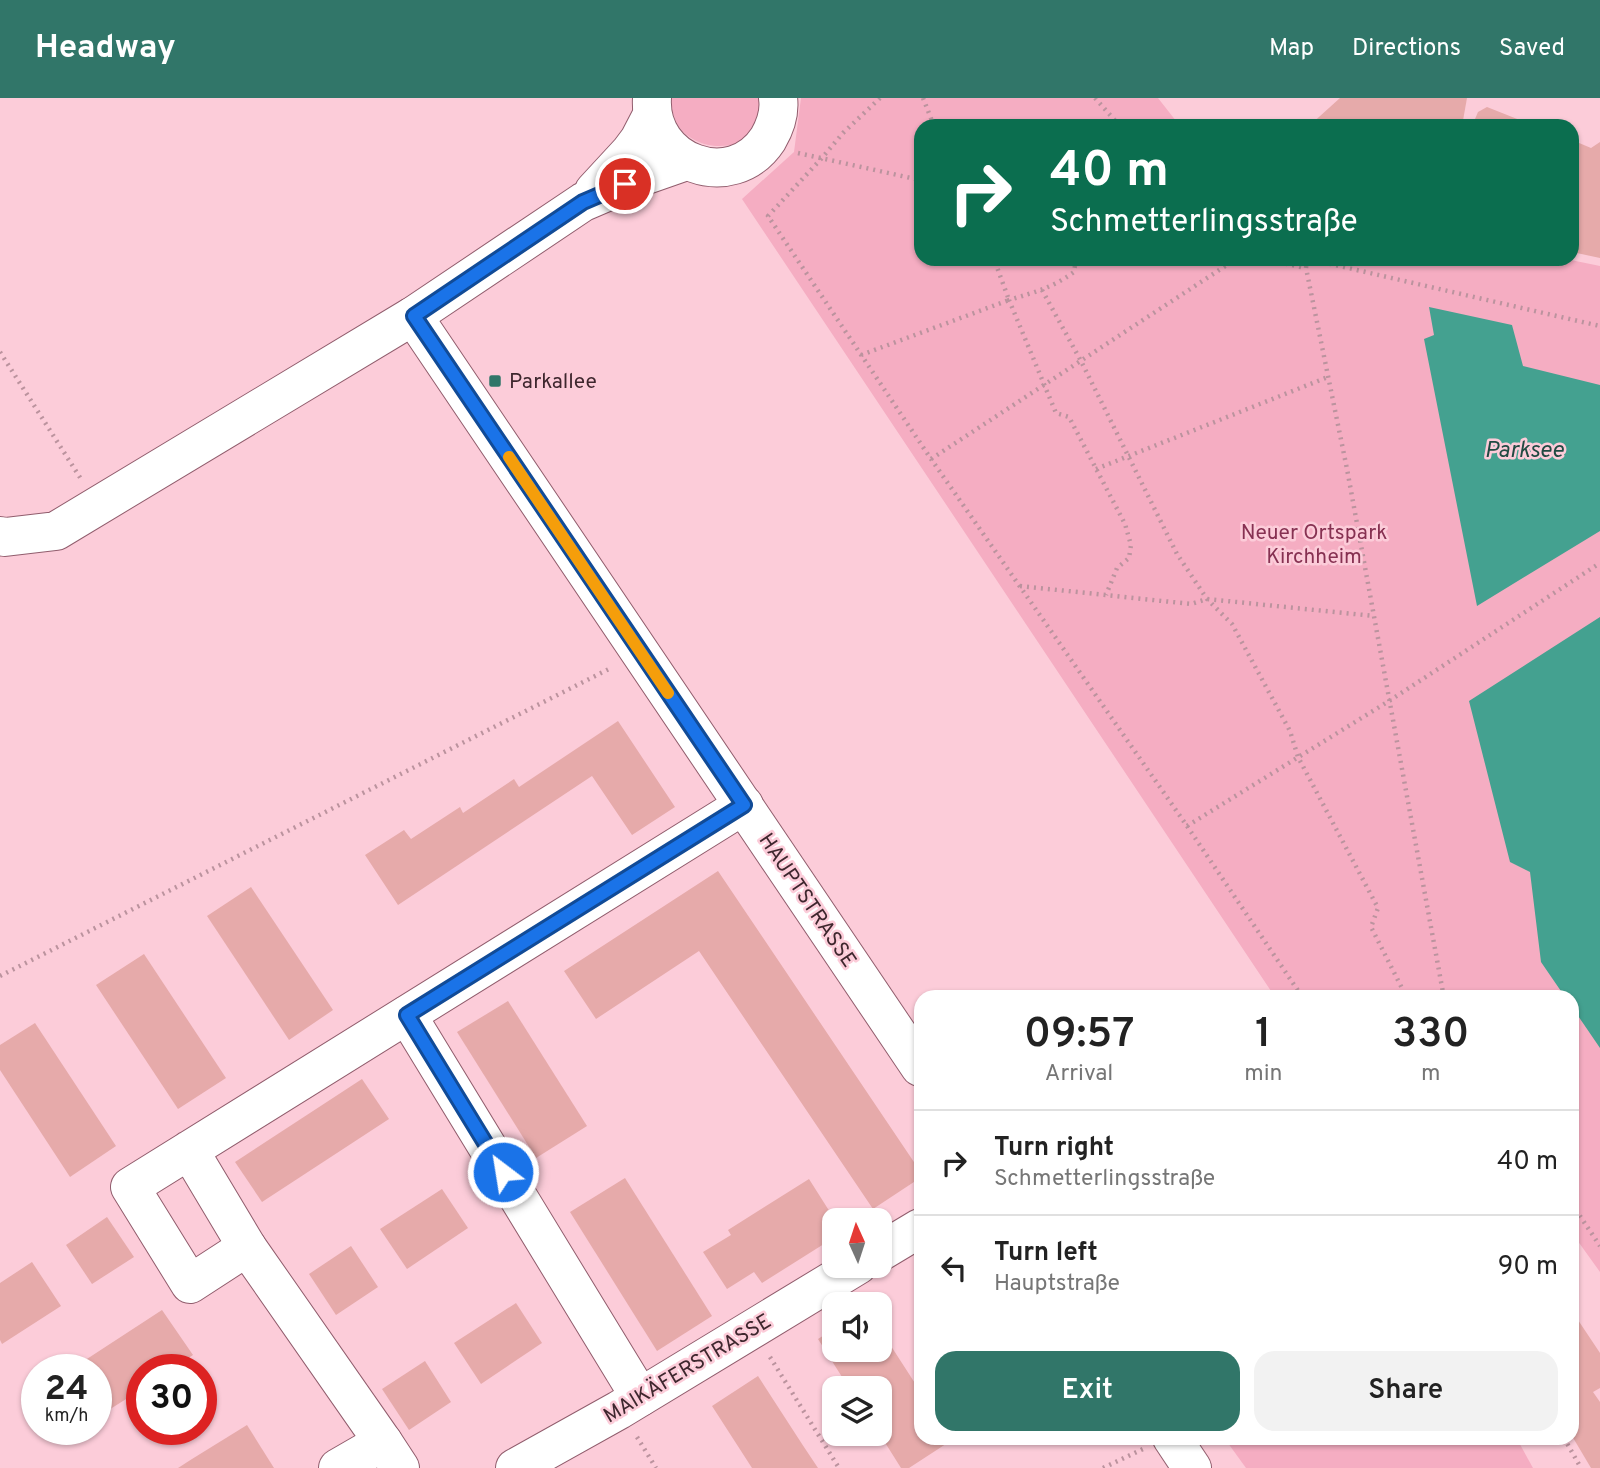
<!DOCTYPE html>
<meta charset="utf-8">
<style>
:root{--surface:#fff;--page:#f2f2f2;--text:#222;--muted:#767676;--line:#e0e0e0;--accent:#317669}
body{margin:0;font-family:Overpass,sans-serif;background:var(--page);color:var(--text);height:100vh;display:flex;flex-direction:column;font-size:26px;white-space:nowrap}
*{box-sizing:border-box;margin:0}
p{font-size:23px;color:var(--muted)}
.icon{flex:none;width:38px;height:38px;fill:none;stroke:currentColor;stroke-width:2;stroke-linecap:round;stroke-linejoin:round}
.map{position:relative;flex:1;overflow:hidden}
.drawer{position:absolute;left:914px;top:892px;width:665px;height:455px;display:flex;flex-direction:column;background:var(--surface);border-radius:21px;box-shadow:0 2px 5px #0004}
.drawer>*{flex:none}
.banner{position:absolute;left:914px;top:21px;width:665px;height:147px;border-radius:21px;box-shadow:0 2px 5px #0004;background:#0b6e4f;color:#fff;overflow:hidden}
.needle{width:46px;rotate:357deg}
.buttons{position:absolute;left:822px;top:1110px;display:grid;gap:14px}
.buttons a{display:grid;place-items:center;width:70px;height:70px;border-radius:14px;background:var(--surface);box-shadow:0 2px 5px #0004;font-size:35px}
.speed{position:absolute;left:21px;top:1256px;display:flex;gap:14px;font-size:35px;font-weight:700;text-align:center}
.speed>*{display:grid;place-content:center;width:91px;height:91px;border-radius:50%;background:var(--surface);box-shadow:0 2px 5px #0004;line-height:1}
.speed small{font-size:18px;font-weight:400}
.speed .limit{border:10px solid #d22;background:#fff;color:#111}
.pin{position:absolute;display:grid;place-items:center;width:60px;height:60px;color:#fff;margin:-30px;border:4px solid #fff;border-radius:50%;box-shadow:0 2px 7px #0007}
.me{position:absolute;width:77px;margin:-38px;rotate:329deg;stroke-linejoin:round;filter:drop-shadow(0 0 5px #0008)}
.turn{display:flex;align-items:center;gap:24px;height:147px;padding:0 21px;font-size:32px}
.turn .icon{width:91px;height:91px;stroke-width:2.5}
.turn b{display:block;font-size:49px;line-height:60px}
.eta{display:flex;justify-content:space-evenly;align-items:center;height:119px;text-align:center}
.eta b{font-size:42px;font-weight:600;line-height:49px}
.primary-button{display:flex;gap:14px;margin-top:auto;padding:14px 21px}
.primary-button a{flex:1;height:80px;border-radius:21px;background:var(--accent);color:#fff;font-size:28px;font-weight:600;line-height:80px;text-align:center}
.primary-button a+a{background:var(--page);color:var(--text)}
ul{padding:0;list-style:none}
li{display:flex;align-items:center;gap:21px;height:105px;padding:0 21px;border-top:2px solid var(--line)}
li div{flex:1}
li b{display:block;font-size:26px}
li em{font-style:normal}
header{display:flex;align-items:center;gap:42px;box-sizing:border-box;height:98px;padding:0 35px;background:var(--accent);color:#fff}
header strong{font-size:33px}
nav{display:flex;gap:38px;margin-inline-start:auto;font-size:24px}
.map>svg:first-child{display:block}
.green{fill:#f5adc2}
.water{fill:#44a190}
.building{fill:#e6aaaa}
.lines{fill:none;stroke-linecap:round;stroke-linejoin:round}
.minor-casing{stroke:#915d6d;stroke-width:40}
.path{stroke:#bb939e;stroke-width:4.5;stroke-dasharray:2 5;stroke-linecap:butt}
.minor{stroke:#fff;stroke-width:38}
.route-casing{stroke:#114b97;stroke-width:18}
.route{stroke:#1a73e8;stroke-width:12}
.slow{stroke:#f59e0b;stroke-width:12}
.poi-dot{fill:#317669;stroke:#fcccd9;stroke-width:2.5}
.labels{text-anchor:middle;stroke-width:5;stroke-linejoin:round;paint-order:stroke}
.poi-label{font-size:21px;fill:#3e272e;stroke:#fcccd9;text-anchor:start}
.park-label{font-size:21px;fill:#873152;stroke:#fcccd9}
.street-label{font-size:21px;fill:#3e272e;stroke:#fcccd9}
.water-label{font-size:23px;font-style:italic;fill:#204a42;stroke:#fcccd9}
</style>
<header>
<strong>Headway</strong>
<nav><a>Map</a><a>Directions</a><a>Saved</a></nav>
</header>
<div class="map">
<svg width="1600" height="1370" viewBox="0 0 1600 1370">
<rect width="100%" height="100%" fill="#fcccd9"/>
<g class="green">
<path d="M 671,0 L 763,0 C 761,8 758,25 753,32 C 737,57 692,51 678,27 C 673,19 672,9 671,0 Z"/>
<polygon points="801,0 1158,0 1180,28 920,28 920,161 1566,161 1600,168 1600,1174 1572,1135 1572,900 1275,899 742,101 794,54"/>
<polygon points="1225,1341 1517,1341 1533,1370 1246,1370"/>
</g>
<g class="water">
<polygon points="1429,209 1512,227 1523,268 1600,287 1600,433 1477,508 1424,241 1434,237"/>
<polygon points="1600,519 1600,950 1572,909 1572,900 1565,899 1541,864 1530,774 1510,764 1469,603"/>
</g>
<g class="building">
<polygon points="1340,0 1467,0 1462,28 1309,28"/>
<polygon points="1487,9 1535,28 1472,28 1478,14"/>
<polygon points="1572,42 1591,50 1600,44 1600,160 1572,154"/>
<polygon points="618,623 675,709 632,737 592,678 398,807 365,757 404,732 411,741 460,709 463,715 514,681 519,689"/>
<polygon points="718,773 920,1073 920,1080 873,1111 699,853 596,921 564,873"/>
<polygon points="251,789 333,912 289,942 207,818"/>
<polygon points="144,856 226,980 178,1011 96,887"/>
<polygon points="508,903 587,1028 536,1060 457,934"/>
<polygon points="35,925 116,1048 70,1079 0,972 0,947"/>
<polygon points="362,981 389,1021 262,1104 235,1064"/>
<polygon points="625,1080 712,1218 657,1253 570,1114"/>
<polygon points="809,1081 835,1122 835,1139 762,1185 754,1174 727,1191 703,1154 731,1137 728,1132"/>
<polygon points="442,1091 468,1130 407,1171 380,1131"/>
<polygon points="107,1119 134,1159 92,1186 66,1147"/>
<polygon points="351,1148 378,1189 336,1217 309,1176"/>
<polygon points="32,1164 61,1208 2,1246 0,1242 0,1185"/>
<polygon points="516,1205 542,1245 481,1286 454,1245"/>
<polygon points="162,1212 193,1257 170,1272 142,1272 142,1291 96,1320 96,1272 70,1272"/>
<polygon points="1572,1213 1600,1255 1600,1290 1593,1294 1600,1304 1600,1370 1591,1370 1572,1338"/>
<polygon points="835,1230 835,1251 880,1251 880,1231 920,1293 920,1340 951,1340 952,1342 909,1370 901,1370 879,1335 880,1335 880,1290 849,1290 818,1241"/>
<polygon points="425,1263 451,1304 409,1332 382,1291"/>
<polygon points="758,1278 802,1346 818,1370 752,1370 712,1308"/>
<polygon points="247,1327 274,1370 178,1370 192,1361"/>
<polygon points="64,1332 79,1332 69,1338"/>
</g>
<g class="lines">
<defs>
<g id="minor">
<path d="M 652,0 C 648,65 732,96 768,41 C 775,29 780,14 778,0"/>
<polyline points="594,93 630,54 639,42 652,17"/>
<polyline points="413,218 920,969"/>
<polyline points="0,438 5,439 56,433 413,218 583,104 646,77 686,63"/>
<polyline points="407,917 640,1299"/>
<path d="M 189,1052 L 247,1149 L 190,1186 L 130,1089 C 334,961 539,834 744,707"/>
<polyline points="247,1149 383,1344"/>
<polyline points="880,1154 920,1130"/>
<polyline points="1172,1340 1192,1370"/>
<polyline points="338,1370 383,1344 400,1370"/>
<polyline points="515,1370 619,1312 858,1167"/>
</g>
</defs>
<use href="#minor" class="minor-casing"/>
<g class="path">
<polyline points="880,0 843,35 821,61 768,118 931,361 1187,728 1303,900"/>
<polyline points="923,0 934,28"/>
<polyline points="1095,0 1120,28"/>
<polyline points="798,55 920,82"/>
<path d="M 1076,161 L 1074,174 C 1052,190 1035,194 1009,202 L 1056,315 L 1069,319 L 1125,426 L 1131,447 L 1129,460 L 1117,470 L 1106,497"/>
<polyline points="1265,161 1305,170"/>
<polyline points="1307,161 1306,170 1347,371 1444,900"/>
<polyline points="1309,161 1600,228"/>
<polyline points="1042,192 1081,263 1177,456 1207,501 1232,526 1290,633 1298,659 1378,810 1371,829 1407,900"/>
<polyline points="0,254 81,381"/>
<polyline points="861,257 1009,202 994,161"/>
<polyline points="931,361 1236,161"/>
<polyline points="1096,371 1328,279"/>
<polyline points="1020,488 1191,506 1207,501 1374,518"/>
<polyline points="1187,728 1389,603 1600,465"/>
<polyline points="0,878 611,570 610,569"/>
<polyline points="1572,1106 1600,1148"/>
<polyline points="770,1259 839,1370"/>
<polyline points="637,1339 656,1370"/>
<polyline points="1564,1340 1581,1370"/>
<polyline points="1103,1370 1143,1351"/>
</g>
<use href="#minor" class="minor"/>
</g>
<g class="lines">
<defs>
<polyline id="route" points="503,1074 407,917 744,707 414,218 583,104 625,86"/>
</defs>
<use href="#route" class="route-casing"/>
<use href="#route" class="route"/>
<polyline class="slow" points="509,359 668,595"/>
</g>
<rect class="poi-dot" x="488" y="276" width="14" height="14" rx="3.5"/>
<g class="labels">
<g class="poi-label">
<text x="509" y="290">Parkallee</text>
</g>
<g class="park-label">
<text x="1314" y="441">Neuer Ortspark<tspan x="1314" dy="24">Kirchheim</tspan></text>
</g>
<g class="street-label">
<text transform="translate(808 802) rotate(56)" y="7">HAUPTSTRASSE</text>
<text transform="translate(687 1270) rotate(-31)" y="7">MAIKÄFERSTRASSE</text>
</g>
<g class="water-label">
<text x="1524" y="359">Parksee</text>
</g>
</g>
</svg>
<div class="buttons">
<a><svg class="needle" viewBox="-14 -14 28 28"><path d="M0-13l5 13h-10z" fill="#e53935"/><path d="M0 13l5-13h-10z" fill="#767676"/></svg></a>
<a><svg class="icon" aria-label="sound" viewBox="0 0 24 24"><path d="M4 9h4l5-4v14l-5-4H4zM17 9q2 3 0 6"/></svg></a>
<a><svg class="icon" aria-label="layers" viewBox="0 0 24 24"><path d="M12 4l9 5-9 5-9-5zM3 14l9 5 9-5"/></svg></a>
</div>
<div class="speed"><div>24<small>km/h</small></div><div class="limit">30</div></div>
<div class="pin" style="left:625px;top:86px;background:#d93025"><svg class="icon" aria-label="arrive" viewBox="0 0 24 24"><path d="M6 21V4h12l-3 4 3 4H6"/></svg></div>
<svg class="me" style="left:503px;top:1074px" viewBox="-20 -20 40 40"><circle r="17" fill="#1a73e8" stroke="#fff" stroke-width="3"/><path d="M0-11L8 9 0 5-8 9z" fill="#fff"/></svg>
<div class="banner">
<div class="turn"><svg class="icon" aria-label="right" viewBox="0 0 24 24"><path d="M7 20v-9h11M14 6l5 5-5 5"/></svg><div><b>40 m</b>Schmetterlingsstraße</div></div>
</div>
<section class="drawer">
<div class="eta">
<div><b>09:57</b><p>Arrival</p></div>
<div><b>1</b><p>min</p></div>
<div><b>330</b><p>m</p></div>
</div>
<ul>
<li><svg class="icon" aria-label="right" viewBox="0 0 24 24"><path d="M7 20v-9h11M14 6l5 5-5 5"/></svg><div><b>Turn right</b><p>Schmetterlingsstraße</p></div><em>40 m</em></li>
<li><svg class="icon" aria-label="left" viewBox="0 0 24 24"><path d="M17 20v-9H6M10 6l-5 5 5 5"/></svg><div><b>Turn left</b><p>Hauptstraße</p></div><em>90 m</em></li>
</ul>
<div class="primary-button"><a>Exit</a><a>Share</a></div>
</section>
</div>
